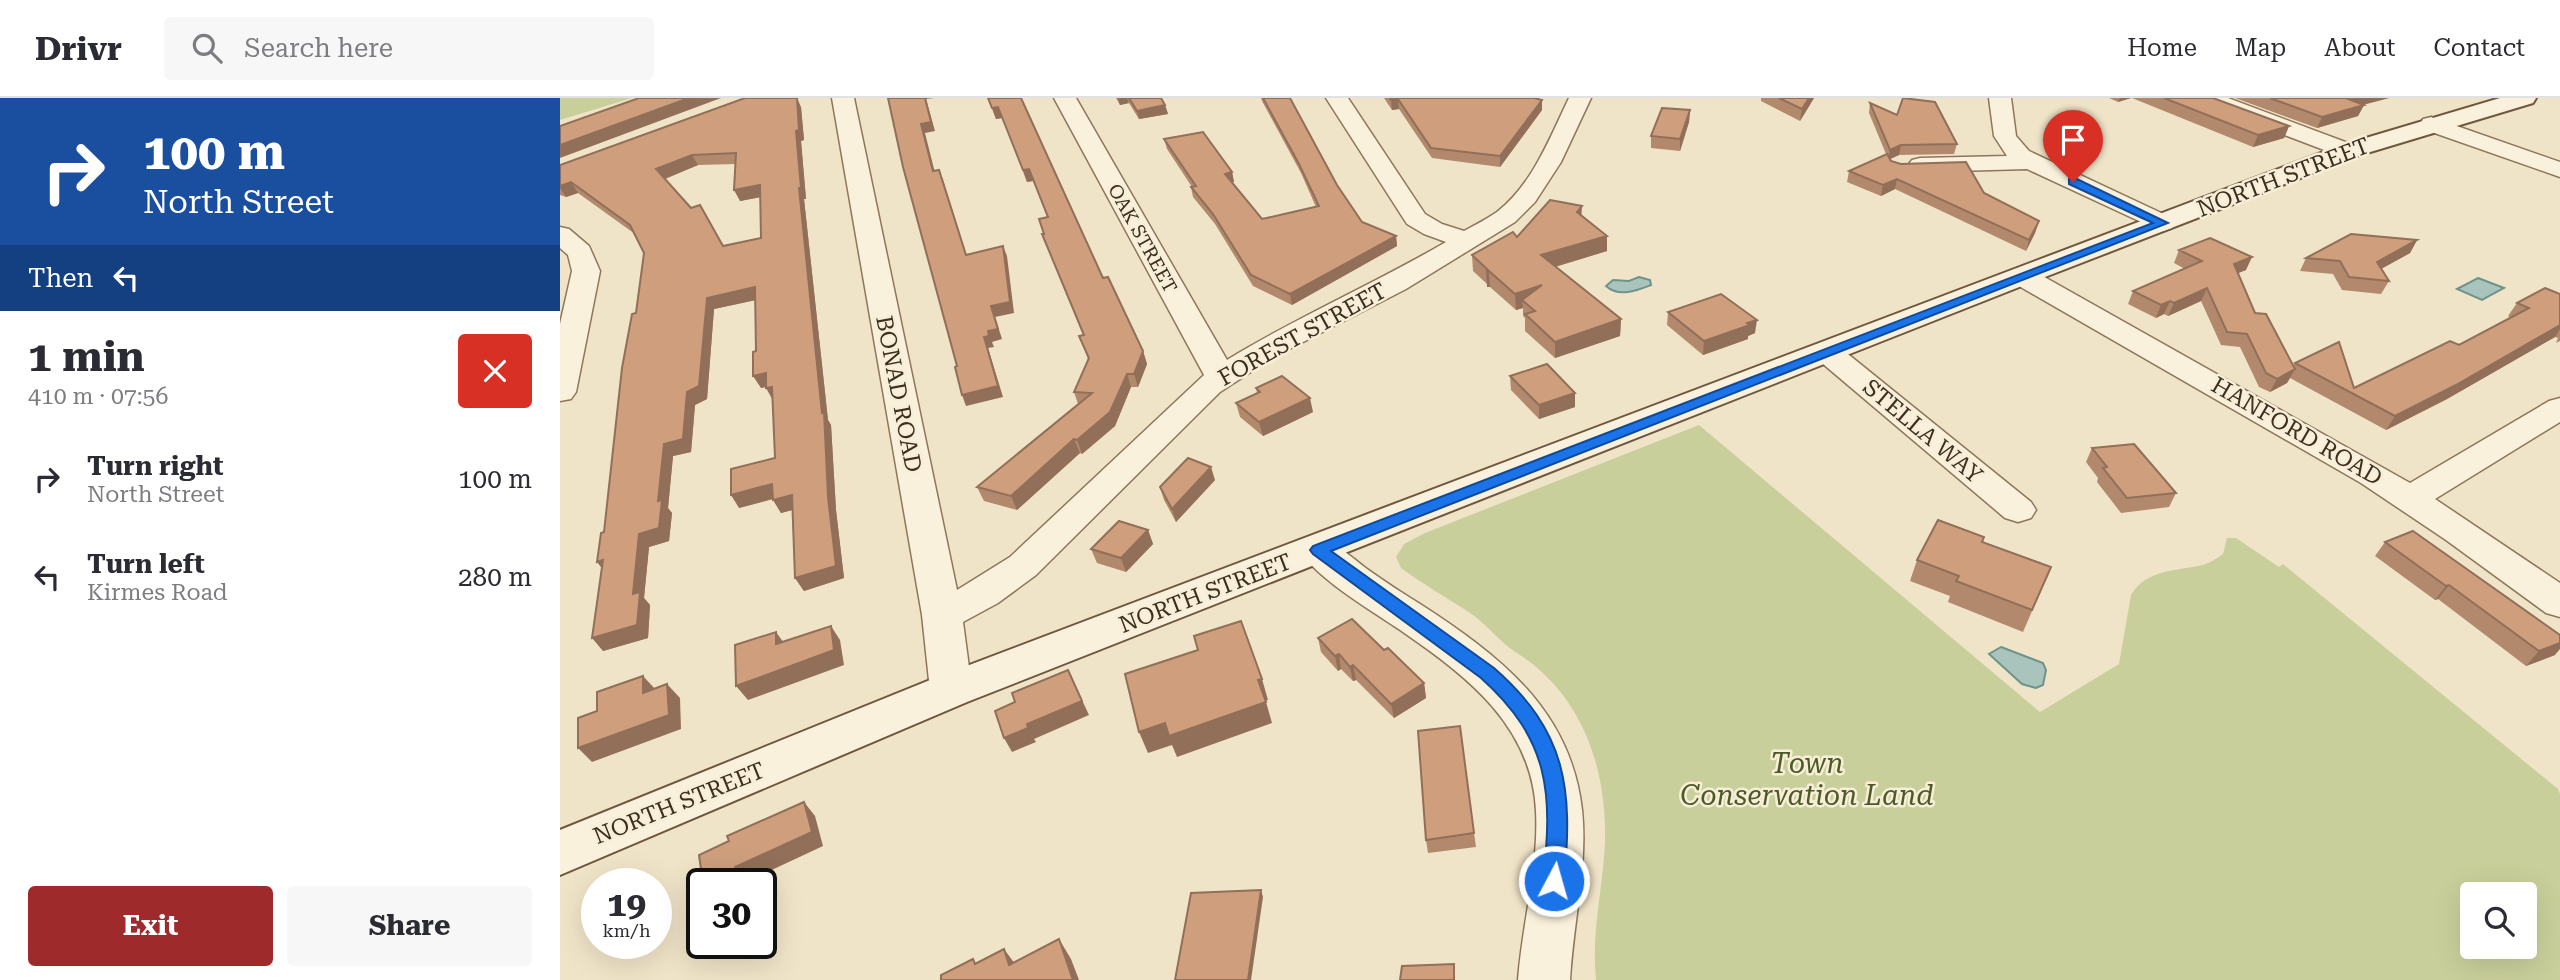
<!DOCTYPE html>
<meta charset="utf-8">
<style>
:root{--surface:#fff;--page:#f7f7f7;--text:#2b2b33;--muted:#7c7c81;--line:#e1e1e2;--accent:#9e2a2b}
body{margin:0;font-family:"Roboto Serif",serif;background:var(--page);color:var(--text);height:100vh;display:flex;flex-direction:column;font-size:26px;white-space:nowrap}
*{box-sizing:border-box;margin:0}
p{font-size:23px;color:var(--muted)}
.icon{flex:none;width:38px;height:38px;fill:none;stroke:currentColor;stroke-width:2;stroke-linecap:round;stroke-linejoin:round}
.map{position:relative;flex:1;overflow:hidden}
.sheet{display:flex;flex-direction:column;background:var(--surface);width:560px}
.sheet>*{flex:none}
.banner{background:#1a4fa0;color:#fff;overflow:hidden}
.controls{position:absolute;left:1900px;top:784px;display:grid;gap:14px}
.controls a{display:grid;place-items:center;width:77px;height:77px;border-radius:7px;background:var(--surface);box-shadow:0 7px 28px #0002;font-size:35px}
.speed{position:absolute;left:21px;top:770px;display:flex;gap:14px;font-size:35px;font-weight:700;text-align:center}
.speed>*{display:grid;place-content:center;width:91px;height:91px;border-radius:50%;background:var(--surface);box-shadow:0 7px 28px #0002;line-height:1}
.speed small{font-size:18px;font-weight:400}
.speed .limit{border:4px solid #111;border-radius:10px;background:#fff;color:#111}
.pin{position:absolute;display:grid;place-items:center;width:60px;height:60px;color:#fff;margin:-72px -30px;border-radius:50% 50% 50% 0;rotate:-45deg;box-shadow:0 0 7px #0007}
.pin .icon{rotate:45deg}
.me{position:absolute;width:77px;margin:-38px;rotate:6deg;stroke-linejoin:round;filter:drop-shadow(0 0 5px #0008)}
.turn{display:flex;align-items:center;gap:24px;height:147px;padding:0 28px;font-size:32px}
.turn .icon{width:91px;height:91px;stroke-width:2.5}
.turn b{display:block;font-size:49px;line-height:60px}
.then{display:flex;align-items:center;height:66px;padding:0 28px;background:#0003;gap:14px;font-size:26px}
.round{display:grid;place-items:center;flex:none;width:74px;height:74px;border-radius:7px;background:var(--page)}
.overview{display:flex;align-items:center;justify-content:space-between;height:119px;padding:0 28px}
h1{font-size:42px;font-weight:700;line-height:52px}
.action{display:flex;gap:14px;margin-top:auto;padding:14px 28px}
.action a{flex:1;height:80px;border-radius:7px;background:var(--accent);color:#fff;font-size:28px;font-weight:700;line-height:80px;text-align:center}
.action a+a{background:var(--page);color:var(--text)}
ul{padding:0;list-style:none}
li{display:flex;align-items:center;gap:21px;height:98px;padding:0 28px}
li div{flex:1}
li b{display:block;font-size:26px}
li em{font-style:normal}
header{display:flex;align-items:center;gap:42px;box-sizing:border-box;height:98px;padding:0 35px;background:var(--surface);border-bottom:2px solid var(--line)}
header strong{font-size:33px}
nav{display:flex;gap:38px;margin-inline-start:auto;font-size:24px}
.search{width:490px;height:63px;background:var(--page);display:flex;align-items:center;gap:18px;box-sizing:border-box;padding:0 24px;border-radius:7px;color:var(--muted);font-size:26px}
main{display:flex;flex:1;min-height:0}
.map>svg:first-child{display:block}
.green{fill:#c9cf9b;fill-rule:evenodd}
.water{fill:#a9c4bc;stroke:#6f938a;stroke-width:2}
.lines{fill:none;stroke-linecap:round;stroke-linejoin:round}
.street-casing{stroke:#8d765c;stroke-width:3}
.secondary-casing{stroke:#6f573f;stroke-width:4}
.street{fill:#faf1dc;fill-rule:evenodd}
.secondary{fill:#faf1dc;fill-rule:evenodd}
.wall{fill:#b2896c;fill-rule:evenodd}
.shaded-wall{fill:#916f58}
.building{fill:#cf9f7d;stroke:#916f58;stroke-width:2;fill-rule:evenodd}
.route{fill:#1a73e8;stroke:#114b97;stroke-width:2}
.labels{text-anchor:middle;stroke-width:5;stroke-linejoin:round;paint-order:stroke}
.far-street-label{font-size:19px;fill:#3d2e20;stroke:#f7eed8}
.street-label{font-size:23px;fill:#3d2e20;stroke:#f7eed8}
.near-park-label{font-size:28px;font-style:italic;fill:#4d5a26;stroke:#f7eed8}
</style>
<header>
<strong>Drivr</strong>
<div class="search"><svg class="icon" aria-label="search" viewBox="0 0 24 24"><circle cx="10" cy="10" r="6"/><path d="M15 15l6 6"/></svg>Search here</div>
<nav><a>Home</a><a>Map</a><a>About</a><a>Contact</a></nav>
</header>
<main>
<section class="sheet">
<div class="banner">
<div class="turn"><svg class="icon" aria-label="right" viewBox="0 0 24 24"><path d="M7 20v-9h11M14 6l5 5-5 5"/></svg><div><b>100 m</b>North Street</div></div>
<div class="then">Then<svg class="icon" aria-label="left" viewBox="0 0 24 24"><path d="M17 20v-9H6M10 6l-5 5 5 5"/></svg></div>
</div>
<div class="overview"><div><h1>1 min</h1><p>410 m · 07:56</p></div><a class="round" style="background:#d93025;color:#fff"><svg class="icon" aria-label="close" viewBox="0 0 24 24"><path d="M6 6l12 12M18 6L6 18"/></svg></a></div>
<ul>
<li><svg class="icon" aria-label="right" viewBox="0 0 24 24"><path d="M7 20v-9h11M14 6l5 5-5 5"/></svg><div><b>Turn right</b><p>North Street</p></div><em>100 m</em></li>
<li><svg class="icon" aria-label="left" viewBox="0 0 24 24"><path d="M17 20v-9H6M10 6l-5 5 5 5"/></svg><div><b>Turn left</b><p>Kirmes Road</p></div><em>280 m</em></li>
</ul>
<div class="action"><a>Exit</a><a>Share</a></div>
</section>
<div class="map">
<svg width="2000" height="882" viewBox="0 0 2000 882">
<rect width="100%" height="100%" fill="#f0e4c8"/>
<g class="green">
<polygon points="0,0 72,0 0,22"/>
<path d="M 1139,327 L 1480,614 L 1559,566 L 1571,497 C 1586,471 1617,473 1643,467 C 1650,465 1657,460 1663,456 L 1667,440 L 1676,440 L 1719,469 L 1723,466 L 1998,691 L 2000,696 L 2000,882 L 1036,882 C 1031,835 1043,790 1045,744 C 1047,670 1022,596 957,555 C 941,545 928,528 913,517 C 889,501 864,487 841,470 L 836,459 L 844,446 L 865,435 ZM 1965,796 L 1965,849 L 1913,849 L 1913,796 Z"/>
</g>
<g class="water">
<path d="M 1079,179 L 1090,182 L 1091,187 C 1078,192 1059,200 1046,188 L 1053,182 L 1069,183 Z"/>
<polygon points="1918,180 1944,190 1922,202 1897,191"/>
<polygon points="1441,549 1483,565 1486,572 1483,587 1476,590 1462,586 1429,556"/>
</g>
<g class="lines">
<defs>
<g id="street">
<path d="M 272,0 L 294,0 L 397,492 L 450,459 L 644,277 L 494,0 L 516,0 L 667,262 C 737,219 814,186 886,144 L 864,136 L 847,126 L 766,0 L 788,0 L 865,116 L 882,126 L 904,133 C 915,127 927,121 937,114 C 973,86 990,39 1009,0 L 1031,0 L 1001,64 L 975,104 L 955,124 L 846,191 L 714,259 L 660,294 L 476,477 L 438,505 L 403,524 L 412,592 L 406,604 L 391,608 L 376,604 L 370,592 L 362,517 Z"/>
<polygon points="1429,0 1451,0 1456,38 1469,53 1612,120 1616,125 1612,130 1603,133 1594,130 1467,71 1360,74 1352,72 1348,67 1352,62 1360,60 1447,58 1434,38"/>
<polygon points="1637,0 1668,0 1796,48 1800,53 1796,58 1780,58 1640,5"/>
<polygon points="1871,19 2000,64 2000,79 1863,31 1860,26 1863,21"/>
<polygon points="0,129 9,131 29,148 40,173 16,294 11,301 0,303 0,226 12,173 8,157 0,150"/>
<polygon points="1462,170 1472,172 1850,385 1989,303 2000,300 2000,324 1875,401 2000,485 2000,519 1986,515 1886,442 1801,385 1452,184 1448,178 1452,172"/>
<polygon points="1267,245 1278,248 1471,404 1476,412 1471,420 1458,424 1445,420 1256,260 1252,254 1256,248"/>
<path d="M 758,439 C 777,445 791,459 807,471 C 824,483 842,495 860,506 C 939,557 1011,612 1022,712 C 1028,767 1013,826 1010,882 L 958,882 C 962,826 979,769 976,713 C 972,628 908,579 843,534 C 814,514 757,481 739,452 L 745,443 Z"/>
</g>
<polygon id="secondary" points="1940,0 1976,0 1973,5 1797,58 1472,184 407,604 0,777 0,732 375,580 1779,48"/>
</defs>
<use href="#street" class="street-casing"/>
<use href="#secondary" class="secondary-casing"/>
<use href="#street" class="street"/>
<use href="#secondary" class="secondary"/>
</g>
<g class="wall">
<polygon points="428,0 461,0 543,180 583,253 587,266 578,289 571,289 555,328 522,356 520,355 457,412 424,403 417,389 518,306 514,294 528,261 519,238 523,237 482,136 484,136 487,119 473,83 467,84 442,20 436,21"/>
<polygon points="556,0 601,0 605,7 608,16 579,21 569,5 560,7"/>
<polygon points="701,0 730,0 777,87 802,124 836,138 837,148 732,207 693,188 655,126 633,99 631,89 632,89 607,51 604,41 672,74 674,84 672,84 702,121 756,109 741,75 702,3"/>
<polygon points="824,0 974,0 982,12 940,69 872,60 839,11 832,12"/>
<polygon points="1201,0 1254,0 1240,23 1201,3"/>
<polygon points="1549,0 1571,0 1558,4"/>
<polygon points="1572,0 1653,0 1729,28 1724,40 1693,49"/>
<polygon points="1675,0 1829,0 1803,7 1804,7 1798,18 1757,30"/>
<polygon points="1310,5 1397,46 1394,56 1339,57 1330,61 1331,63 1424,95 1479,123 1475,135 1466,153 1335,91 1321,98 1287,84 1289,73 1326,56 1309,15"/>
<path d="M 241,9 L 244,42 L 241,43 L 246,101 L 244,101 L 268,322 L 271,327 L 276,412 L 284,480 L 244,493 L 235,480 L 232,412 L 221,415 L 213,401 L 179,410 L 215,360 L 212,301 L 206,289 L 201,290 L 196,253 L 195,202 L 154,211 L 147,301 L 135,307 L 131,354 L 113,358 L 108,410 L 112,415 L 109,443 L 89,449 L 84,500 L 90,507 L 88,540 L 43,553 L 42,470 L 44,434 L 76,215 L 84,155 L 75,136 L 18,95 L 6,99 L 0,97 L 0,67 ZM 175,66 L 180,103 L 200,99 L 201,140 L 163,148 L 105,81 L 138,67 Z"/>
<polygon points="1130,12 1129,24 1120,53 1091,50 1091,38"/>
<polygon points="1022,118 1047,153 995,169 1061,221 1060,238 995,260 965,233 965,220 963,218 963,210 956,212 930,189 927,189 927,186 913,173 912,157 957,139"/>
<polygon points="1857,142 1850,155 1821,171 1829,183 1821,196 1782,192 1773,176 1740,173 1746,160"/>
<polygon points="1619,152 1686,172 1678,175 1695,215 1733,268 1735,265 1794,290 1899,247 1951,220 1948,218 1957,205 2000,196 2000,243 1996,245 1998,240 1995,239 1887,301 1826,332 1730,280 1727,285 1710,294 1699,289 1680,249 1661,247 1641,203 1608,218 1604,216 1596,220 1568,206 1573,193 1625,171 1614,165"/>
<polygon points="1108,214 1195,235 1188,238 1188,241 1143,257 1107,227"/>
<polygon points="950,278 1015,295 1015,309 979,321 951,292"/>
<polygon points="696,290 753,314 703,338 680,319 676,305 697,295"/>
<polygon points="1532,350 1616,395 1609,409 1561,415 1537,384 1538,380 1526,364"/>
<polygon points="655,382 616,424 604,402 600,389"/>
<polygon points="588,432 593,446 566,474 537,465 531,451"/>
<polygon points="1422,444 1491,469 1463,534 1388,504 1390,498 1350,483 1357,462"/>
<polygon points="1825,444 1995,557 1966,568 1878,501 1875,502 1815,458"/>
<polygon points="758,540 824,552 864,585 866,600 834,620 796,582 793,583 781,571 778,573 761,554"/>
<polygon points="914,735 916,749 868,755 866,742"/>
</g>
<g class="shaded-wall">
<polygon points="129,0 161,0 0,60 0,47"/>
<polygon points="237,0 241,9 244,42 241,43 246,101 244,101 268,322 271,327 276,412 284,480 244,493 235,480 268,399 262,315 239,90 236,33"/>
<polygon points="365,0 374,0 366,1 375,33 365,35 377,83 373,73 361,26"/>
<polygon points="558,0 567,0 569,5 560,7"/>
<polygon points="1249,0 1254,0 1240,23 1242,11"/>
<polygon points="1560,0 1571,0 1558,4"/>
<polygon points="1792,0 1829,0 1782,12 1788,1"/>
<polygon points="838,1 839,11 832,12 831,2"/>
<polygon points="982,2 982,12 940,69 940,58"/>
<polygon points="605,7 608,16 579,21 577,13"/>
<polygon points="1804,7 1798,18 1757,30 1762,19"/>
<polygon points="438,9 442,20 436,21 432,10"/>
<polygon points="1130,12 1129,24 1120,53 1120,41"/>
<polygon points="1729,28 1724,40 1693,49 1698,37"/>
<polygon points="1341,47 1339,57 1328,62 1330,52"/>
<polygon points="132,57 138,67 102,82 96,71"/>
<polygon points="469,71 473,83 467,84 463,72"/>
<polygon points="379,72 383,82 410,168 406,157"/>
<polygon points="672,74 674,84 667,85 665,76"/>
<polygon points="1337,81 1335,91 1321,98 1323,87"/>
<polygon points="11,84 18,95 6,99 0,90 0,88"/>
<polygon points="200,87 206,98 180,103 174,92"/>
<polygon points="1022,108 1021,123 1017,114"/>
<polygon points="1479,123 1475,135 1466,153 1469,142"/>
<polygon points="836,138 837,148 732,207 730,196"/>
<polygon points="1047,138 1047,153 981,173 981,157"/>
<polygon points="1857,142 1850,155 1810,177 1817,164"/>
<polygon points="443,148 447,158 454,215 435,219 442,241 432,244 434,249 428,250 443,299 406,308 402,297 424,239"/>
<polygon points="1692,159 1686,172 1668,179 1674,166"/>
<polygon points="926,173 929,173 930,189 927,189"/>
<polygon points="982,187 962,202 963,210 956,212 955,196"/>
<polygon points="195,189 201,201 154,211 147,301 135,307 131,354 113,358 108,410 112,415 109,443 89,449 84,500 90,507 88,540 43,553 32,540 73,496 79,436 98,403 104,346 127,294 147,200"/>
<polygon points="1647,190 1641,203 1608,218 1614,205"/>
<polygon points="1610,203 1604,216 1596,220 1601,207"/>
<polygon points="1061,221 1060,238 995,260 995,244"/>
<polygon points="1197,222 1195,235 1188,238 1188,241 1143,257 1144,243"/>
<polygon points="2000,227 2000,231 1995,239 1887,301 1826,332 1835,318"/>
<polygon points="583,253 587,266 578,289 574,276"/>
<polygon points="1735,271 1727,285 1710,294 1717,281"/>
<polygon points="206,275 213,287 201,290 193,278"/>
<polygon points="567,276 571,289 555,328 522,356 517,342"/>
<polygon points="212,289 213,302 206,290"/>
<polygon points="1015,295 1015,309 979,321 979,307"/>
<polygon points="750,300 753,314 703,338 699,324"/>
<polygon points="514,341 520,355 457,412 451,398"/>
<polygon points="651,369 655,382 616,424 612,411"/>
<polygon points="212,386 220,399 179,410 171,397"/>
<polygon points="232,397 240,410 221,415 213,402"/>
<polygon points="588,432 593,446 566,474 561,460"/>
<polygon points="43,462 47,477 37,464"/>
<polygon points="1889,487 1878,501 1875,502 1886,488"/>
<polygon points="271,528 280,542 284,567 188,602 176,588"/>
<polygon points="216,534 226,548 216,546"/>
<polygon points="2000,545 2000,551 1995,557 1966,568 1979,553"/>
<polygon points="779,556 781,571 778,573 775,558"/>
<polygon points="793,567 796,582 793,583 790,569"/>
<polygon points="508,572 529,617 474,641 476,644 452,654 444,640 467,626"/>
<polygon points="83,578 96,592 83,595"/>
<polygon points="702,581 708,602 704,603 698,582"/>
<polygon points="864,585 866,600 834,620 831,606"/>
<polygon points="107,586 120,600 121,631 32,664 18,650"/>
<polygon points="706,604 712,625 617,659 612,647 588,655 579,634 605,625"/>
<polygon points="244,704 255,718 263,748 188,783 189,786 150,786 175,769"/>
<polygon points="701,792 703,799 691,882 688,882"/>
<polygon points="499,841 511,861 519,882 513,882"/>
<polygon points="444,851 458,870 449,867"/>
</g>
<g class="building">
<polygon points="79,0 129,0 0,47 0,28"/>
<path d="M 185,0 L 237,0 L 239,32 L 236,33 L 241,90 L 239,90 L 262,315 L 264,314 L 268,399 L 276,468 L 235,480 L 232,397 L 213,402 L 212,386 L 171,397 L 171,371 L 215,360 L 212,289 L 206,290 L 206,275 L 193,278 L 193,254 L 196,253 L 195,189 L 147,200 L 139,288 L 127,294 L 123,341 L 104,346 L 98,403 L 102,402 L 99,430 L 79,436 L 73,496 L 80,494 L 77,527 L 32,540 L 43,462 L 37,464 L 41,435 L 44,434 L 62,270 L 72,216 L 76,215 L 84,155 L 70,127 L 11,84 L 0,88 L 0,67 ZM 176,55 L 174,92 L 200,87 L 201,140 L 163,148 L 140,107 L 131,110 L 96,71 L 132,57 Z"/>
<polygon points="328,0 365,0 371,24 361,26 373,73 379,72 406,157 443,148 450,204 431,208 438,231 428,233 429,238 424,239 438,288 402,297 395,269 397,268 343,69"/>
<polygon points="428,0 461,0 543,180 548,179 583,253 574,276 567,276 550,314 517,342 514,341 451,398 417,389 532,295 514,294 529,260 519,238 524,237 482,136 484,136 479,121 488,119 469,71 463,72 438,9 432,10"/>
<polygon points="569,0 601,0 605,7 577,13"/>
<polygon points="703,0 730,0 777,87 802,124 836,138 730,196 691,177 653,116 631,89 636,88 604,41 643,34 672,74 665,76 702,121 759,108 739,66"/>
<polygon points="830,0 974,0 982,2 940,58 871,50 838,1 831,2"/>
<polygon points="1219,0 1249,0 1242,11"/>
<polygon points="1343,0 1375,4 1397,46 1341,47 1330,52 1310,5 1337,17"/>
<polygon points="1604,0 1653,0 1729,28 1698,37"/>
<polygon points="1710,0 1792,0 1788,1 1804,7 1762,19"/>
<polygon points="1102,10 1130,12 1120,41 1091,38"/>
<polygon points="1327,56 1331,63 1341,66 1406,64 1424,95 1479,123 1469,142 1337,81 1323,87 1289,73"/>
<polygon points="990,102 1022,108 1017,114 1047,138 981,157 1061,221 995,244 965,216 975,213 962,202 982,187 955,196 929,173 926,173 928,172 912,157 953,134 957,139"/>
<polygon points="1791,136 1857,142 1817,164 1829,183 1789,179 1780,163 1746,160"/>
<polygon points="1650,140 1692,159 1674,166 1695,215 1706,216 1735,271 1717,281 1706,275 1687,236 1667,234 1647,190 1614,205 1610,203 1601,207 1573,193 1642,163 1619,152"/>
<polygon points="1985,190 2000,196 2000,227 1896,287 1835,318 1735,265 1779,244 1794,290 1890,243 1899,247 1969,210 1957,205"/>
<polygon points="1161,196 1197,222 1187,225 1190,227 1144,243 1108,214"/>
<polygon points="987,266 1015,295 979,307 950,278"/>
<polygon points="722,278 750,300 699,324 676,305 700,294 696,290"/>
<polygon points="1574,346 1616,395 1567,400 1543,370 1547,369 1532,350"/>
<polygon points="628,360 651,369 612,411 600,389"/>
<polygon points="1378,422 1424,439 1422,444 1491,469 1472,512 1396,483 1399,478 1357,462"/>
<polygon points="559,423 588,432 561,460 531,451"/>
<polygon points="1853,433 2000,537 2000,545 1979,553 1889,487 1886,488 1825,444"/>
<polygon points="792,521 824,552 828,550 864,585 831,606 793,567 790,569 779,556 775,558 758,540"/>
<polygon points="681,523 702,581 698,582 706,604 609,638 605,625 579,634 565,576 638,552 634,538"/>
<polygon points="271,528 274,552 176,588 175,547 216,534 216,546"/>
<polygon points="508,572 522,603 467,626 468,630 444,640 435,613 455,604 452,595"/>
<polygon points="83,578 83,595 107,586 109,617 18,650 18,620 37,613 37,594"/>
<polygon points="900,628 914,735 866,742 858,633"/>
<polygon points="244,704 252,734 175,769 176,774 150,786 143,786 139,757 169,743 167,738"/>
<polygon points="701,792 688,882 615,882 631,795"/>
<polygon points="499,841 513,882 381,882 381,877 413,861 415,866 444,851 449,867"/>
<polygon points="894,866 894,882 840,882 842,868"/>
</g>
<path class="route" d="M 1509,81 L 1517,81 L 1608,125 L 771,453 L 934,570 C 1007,634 1013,691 1004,783 L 1001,790 L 994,792 L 986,790 L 983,783 C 993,695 990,642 921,580 L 753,456 L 750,452 L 753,448 L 1593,125 L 1509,86 Z"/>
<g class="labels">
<g class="far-street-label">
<text transform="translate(583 140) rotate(61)" y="7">OAK STREET</text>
</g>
<g class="street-label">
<text transform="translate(1723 79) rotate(-21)" y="8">NORTH STREET</text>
<text transform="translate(742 236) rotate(-29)" y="8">FOREST STREET</text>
<text transform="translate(339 296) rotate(79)" y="8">BONAD ROAD</text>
<text transform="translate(1363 333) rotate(40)" y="8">STELLA WAY</text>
<text transform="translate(1737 333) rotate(30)" y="8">HANFORD ROAD</text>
<text transform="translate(645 495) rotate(-21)" y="8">NORTH STREET</text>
<text transform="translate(119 705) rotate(-22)" y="8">NORTH STREET</text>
</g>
<g class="near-park-label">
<text x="1247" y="675">Town<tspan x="1247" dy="32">Conservation Land</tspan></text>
</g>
</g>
</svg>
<div class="controls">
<a><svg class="icon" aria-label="search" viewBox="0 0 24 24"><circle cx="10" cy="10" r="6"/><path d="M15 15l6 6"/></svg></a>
</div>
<div class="speed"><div>19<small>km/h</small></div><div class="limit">30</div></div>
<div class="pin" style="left:1513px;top:84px;background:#d93025"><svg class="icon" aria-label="arrive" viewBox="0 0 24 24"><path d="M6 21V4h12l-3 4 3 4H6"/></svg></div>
<svg class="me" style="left:994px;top:783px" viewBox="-20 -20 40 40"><circle r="17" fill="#1a73e8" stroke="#fff" stroke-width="3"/><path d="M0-11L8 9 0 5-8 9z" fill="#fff"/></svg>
</div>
</main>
